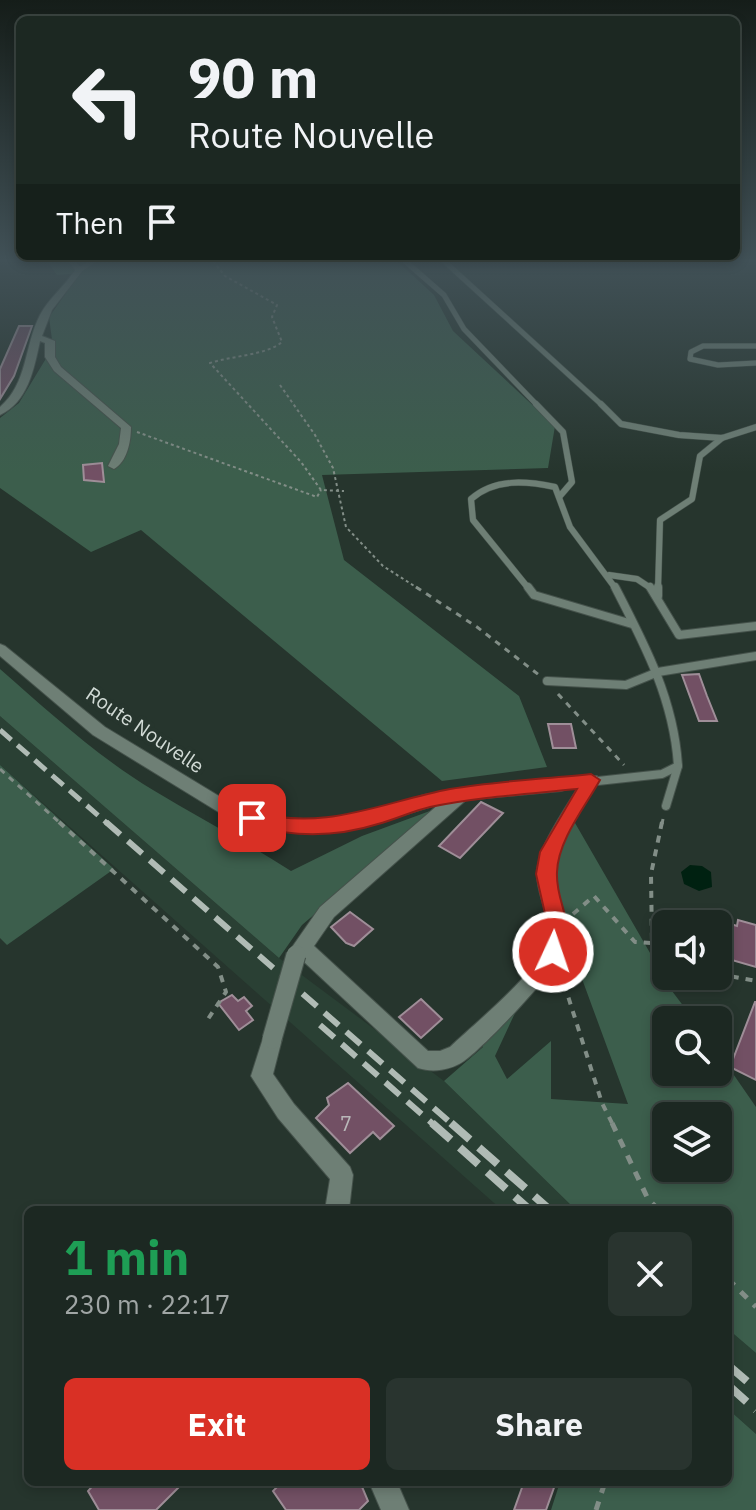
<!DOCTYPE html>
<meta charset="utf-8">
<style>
:root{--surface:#1c2822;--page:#29342f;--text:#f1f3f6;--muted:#a0a6a5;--line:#3a4440;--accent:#d93025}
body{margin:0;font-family:"IBM Plex Sans",sans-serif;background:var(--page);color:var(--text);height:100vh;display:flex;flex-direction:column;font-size:30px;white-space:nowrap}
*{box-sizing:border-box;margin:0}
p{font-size:26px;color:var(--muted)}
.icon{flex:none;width:44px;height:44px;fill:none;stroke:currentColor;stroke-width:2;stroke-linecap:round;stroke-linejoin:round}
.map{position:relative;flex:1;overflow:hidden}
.sheet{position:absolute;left:24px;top:1206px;width:708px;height:280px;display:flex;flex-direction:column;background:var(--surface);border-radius:12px;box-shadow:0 4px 12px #0003,0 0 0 2px var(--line)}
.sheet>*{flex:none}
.hud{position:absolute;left:16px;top:16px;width:724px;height:244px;border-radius:12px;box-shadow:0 4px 12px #0003,0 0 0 2px var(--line);background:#1c2822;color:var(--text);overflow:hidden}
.fabs{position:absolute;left:652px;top:910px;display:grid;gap:16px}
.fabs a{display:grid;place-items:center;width:80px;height:80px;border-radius:12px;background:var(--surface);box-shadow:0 4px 12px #0003,0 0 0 2px var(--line);font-size:40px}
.pin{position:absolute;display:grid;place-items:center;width:68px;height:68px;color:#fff;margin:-34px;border-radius:16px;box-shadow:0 4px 12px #0006}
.me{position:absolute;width:88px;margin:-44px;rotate:3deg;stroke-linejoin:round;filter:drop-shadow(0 0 6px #0008)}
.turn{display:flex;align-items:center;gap:28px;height:168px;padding:0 40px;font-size:36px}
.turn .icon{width:104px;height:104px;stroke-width:2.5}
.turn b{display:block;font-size:56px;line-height:68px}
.then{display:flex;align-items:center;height:76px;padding:0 40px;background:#0003;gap:16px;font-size:30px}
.round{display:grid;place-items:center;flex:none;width:84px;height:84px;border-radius:12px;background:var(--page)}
.headline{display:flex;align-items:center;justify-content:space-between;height:136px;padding:0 40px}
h1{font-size:48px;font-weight:700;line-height:60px;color:#1e9e55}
.button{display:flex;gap:16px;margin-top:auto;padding:16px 40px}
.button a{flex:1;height:92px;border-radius:12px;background:var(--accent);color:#fff;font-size:32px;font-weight:700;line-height:92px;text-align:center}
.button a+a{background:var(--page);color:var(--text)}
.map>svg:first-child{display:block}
.built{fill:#2a4034}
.green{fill:#3c5e4c;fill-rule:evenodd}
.water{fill:#002111}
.building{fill:#725064;stroke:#9f8e98;stroke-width:2}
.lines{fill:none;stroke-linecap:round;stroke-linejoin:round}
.service-far2-casing{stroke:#45524b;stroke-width:6}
.service-far1-casing{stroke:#45524b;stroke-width:7}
.service-casing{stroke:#45524b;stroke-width:10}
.minor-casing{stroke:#45524b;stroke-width:2}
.path-far3{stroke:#828e87;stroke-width:2;stroke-dasharray:3 3;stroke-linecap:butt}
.path-far2{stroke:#828e87;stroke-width:3;stroke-dasharray:6 6;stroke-linecap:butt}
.path-far1{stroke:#828e87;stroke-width:4;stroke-dasharray:7 7;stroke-linecap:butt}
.path{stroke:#828e87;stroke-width:5;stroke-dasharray:9 9;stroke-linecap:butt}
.service-far2{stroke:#6e7f75;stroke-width:5}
.service-far1{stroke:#6e7f75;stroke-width:6}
.service{stroke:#6e7f75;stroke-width:8}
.minor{fill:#6e7f75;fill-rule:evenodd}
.rail-far2{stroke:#b0bbb5;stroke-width:5;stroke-dasharray:15 8;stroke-linecap:butt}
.rail-far1{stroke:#b0bbb5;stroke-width:6;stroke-dasharray:19 10;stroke-linecap:butt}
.rail{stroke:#b0bbb5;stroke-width:8;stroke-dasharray:25 12;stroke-linecap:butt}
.minor-bridge-casing{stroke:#45524b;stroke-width:21;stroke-linecap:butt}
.minor-bridge{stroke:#6e7f75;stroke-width:19}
.route{fill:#d93025;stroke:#8d1f18;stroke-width:2}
.labels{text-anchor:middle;stroke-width:8;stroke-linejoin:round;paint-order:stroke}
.street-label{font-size:20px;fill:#d1dad5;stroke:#26352d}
.near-number-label{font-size:20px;fill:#b9b8b9}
</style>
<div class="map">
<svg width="756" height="1510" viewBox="0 0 756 1510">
<rect width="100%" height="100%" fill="#26352d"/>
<g class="built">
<polygon points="0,716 279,958 444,1081 576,1210 502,1210 0,765"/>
<polygon points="728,1329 756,1353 756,1434 728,1409"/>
</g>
<g class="green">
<polygon points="47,261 397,261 434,295 453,331 555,426 548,468 322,475 344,560 519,696 547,767 442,781 141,530 91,552 0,488 0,418 19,403 53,347 49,317 66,293 72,274 57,275"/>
<path d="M 0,669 C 48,711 98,757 153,790 C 199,818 246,842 291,871 L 362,836 L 438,808 L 302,925 L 279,958 L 0,716 Z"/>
<polygon points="0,765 114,869 7,945 0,938"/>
<path d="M 571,816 L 672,991 L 694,1020 L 666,1020 L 666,1072 L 718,1072 L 718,1052 L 756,1107 L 756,1353 L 728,1329 L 728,1210 L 576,1210 L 444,1081 L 483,1047 L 480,1029 L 528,985 L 495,1056 L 507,1079 L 551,1041 L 551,1099 L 628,1104 L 571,949 L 559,927 L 546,875 ZM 666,1116 L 718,1116 L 718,1168 L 666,1168 Z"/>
<polygon points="728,1409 756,1434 756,1510 551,1510 560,1482 728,1482"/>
</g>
<polygon class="water" points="690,865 702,866 711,872 712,887 699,891 684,884 681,872"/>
<g class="building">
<polygon points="19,326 32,326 14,376 0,399 0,369"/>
<polygon points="102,463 104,482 84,480 83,465"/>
<polygon points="699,674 707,696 717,721 699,721 682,675"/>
<polygon points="548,724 571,724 576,748 553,748"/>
<polygon points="481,802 503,813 460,858 439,846"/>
<polygon points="350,912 373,929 354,946 346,943 331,927"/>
<polygon points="718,920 737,926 738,920 756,925 756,967 718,956"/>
<polygon points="232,995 238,1001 244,997 252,1006 246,1011 253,1020 239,1030 218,1003"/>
<polygon points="421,999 442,1019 421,1038 399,1017"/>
<polygon points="755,1002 756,1002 756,1080 730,1067"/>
<polygon points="348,1083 394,1126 380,1139 373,1132 350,1153 316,1118 329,1105 327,1098"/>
<polygon points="96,1482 184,1482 156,1510 99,1510 88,1491"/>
<polygon points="282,1482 360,1482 368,1501 359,1510 286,1510 273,1491"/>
<polygon points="524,1482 556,1482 546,1510 514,1510"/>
</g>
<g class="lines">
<defs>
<g id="service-far2">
<polyline points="405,261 444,295 464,329 538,406"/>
<polyline points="444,261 603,406"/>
<polyline points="79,270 93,261"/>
<polyline points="756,346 703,346 691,352 690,359 718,365 756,363"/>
</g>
<g id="service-far1">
<polyline points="536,404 563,432 572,482 560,496"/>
<polyline points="601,404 621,424 679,435 722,438 756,427"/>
<polyline points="609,575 637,579 652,589"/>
<path d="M 529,589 L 473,520 L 471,499 C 495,478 526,481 555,487 L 570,527 L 616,589"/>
<polyline points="658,589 660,520 692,499 700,456 722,438"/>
</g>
<g id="service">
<polyline points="528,587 534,595 632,624"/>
<polyline points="650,587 679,635 756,626"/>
<polyline points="658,596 658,587"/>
<polyline points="547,681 626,685 658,672 756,656"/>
<path d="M 561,785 L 662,774 L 678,766 C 674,700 645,645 615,587"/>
<polyline points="666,806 678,766"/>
</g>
<g id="minor">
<path d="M 68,261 L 76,261 L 83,270 L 52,310 L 42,336 L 55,341 L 55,357 L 61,367 L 131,427 C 131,442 127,462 114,469 L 108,466 L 119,444 L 121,428 L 54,371 L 45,357 L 45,343 L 40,341 C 34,369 28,402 0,415 L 0,407 C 28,383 24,346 40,315 C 49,298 65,286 75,270 Z"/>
<path d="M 0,644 L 5,646 L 105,727 L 237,807 L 274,819 L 325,821 L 373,812 L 424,795 L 463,788 L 561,779 L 567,781 L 569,785 L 567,789 L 561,791 L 466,800 L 334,917 L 314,946 L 428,1051 L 440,1051 L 450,1047 C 474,1024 536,974 545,945 C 554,917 537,900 537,874 C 537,845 571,801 585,776 L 597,776 L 599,780 C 586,804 554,846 555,874 C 556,904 574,917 563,951 C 556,972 483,1048 464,1061 C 451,1070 433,1073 418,1068 L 302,960 L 291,959 L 288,953 L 320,907 L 439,804 L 374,824 L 325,833 L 274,831 L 225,816 L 93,735 L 0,656 Z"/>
<polygon points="272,1030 279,1032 282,1039 273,1074 294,1104 350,1167 353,1175 349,1210 325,1210 330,1179 278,1118 251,1076 265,1032"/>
<polygon points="369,1482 397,1482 409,1510 381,1510"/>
</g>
</defs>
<use href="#service-far2" class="service-far2-casing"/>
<use href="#service-far1" class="service-far1-casing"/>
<use href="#service" class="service-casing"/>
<use href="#minor" class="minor-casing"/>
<g class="path-far3">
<path d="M 213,261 L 225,276 L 277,305 L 272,317 L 282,342 C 267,355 231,356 210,363 L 301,462 L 321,490 L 344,491"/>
<polyline points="280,385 315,435 333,468 346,527 383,566 419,589"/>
<polyline points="137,432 317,497 321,490"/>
</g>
<g class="path-far2">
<polyline points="416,587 477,627 539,675"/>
<polyline points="558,694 624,765"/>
<polyline points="0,769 61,824"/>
<polyline points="662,824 663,819"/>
</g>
<g class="path-far1">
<polyline points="59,822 218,967 226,992 208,1019"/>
<polyline points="662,822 651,874 652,943 666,952"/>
<polyline points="573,914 594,896 635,942 652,943"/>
<polyline points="560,971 602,1103 613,1125"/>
<polyline points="718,974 756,981"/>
</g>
<g class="path">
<polyline points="612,1123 648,1199 659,1210"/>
<polyline points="728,1279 756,1307"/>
<polyline points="596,1510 605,1482"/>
</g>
<use href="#service-far2" class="service-far2"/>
<use href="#service-far1" class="service-far1"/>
<use href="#service" class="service"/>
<use href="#minor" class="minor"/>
<polyline class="rail-far2" points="0,730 108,824"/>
<g class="rail-far1">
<polyline points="106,822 453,1125"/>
<polyline points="320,1025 434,1125"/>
</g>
<g class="rail">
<polyline points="432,1123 530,1210"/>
<polyline points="451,1123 550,1210"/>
<polyline points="728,1365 756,1389"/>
<polyline points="728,1385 756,1410"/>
</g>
<defs>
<polyline id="minor-bridge" points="272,1039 296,955"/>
</defs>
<use href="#minor-bridge" class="minor-bridge-casing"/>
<use href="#minor-bridge" class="minor-bridge"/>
</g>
<linearGradient id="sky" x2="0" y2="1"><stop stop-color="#151d19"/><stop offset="0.55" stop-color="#415157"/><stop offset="1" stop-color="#415157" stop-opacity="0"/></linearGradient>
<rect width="756" height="473" fill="url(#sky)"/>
<path class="route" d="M 591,774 L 600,780 C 585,807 558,840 557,872 C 555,904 578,923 561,958 L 546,958 L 543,952 L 548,927 L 536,874 L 540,852 L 577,789 C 528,794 478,797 430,807 C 413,811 396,819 378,824 C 334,838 289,837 245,824 L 243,818 L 252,811 C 323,833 382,802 450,789 C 496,781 544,779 591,774 Z"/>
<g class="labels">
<g class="street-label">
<text transform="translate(145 730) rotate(34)" y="7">Route Nouvelle</text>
</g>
<g class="near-number-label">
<text x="346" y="1131">7</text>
</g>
</g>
</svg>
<div class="fabs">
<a><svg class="icon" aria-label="sound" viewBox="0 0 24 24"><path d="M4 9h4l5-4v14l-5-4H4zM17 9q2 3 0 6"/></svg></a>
<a><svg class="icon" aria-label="search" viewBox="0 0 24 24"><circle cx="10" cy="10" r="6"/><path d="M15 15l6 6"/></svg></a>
<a><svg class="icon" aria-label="layers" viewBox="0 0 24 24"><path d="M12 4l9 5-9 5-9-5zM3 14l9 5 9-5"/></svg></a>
</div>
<div class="pin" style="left:252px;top:818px;background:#d93025"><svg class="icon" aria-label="arrive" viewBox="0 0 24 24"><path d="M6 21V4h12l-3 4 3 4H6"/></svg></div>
<svg class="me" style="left:553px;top:952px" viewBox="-20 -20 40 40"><circle r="17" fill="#d93025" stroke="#fff" stroke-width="3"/><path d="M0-11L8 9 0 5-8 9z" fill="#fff"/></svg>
<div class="hud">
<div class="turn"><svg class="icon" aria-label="left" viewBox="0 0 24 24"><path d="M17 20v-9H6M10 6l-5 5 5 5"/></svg><div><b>90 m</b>Route Nouvelle</div></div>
<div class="then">Then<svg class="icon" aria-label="arrive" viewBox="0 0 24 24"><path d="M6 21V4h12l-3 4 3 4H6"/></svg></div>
</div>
<section class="sheet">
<div class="headline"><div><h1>1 min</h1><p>230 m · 22:17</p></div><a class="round"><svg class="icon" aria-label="close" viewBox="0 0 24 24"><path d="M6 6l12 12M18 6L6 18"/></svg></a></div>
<div class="button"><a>Exit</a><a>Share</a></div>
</section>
</div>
